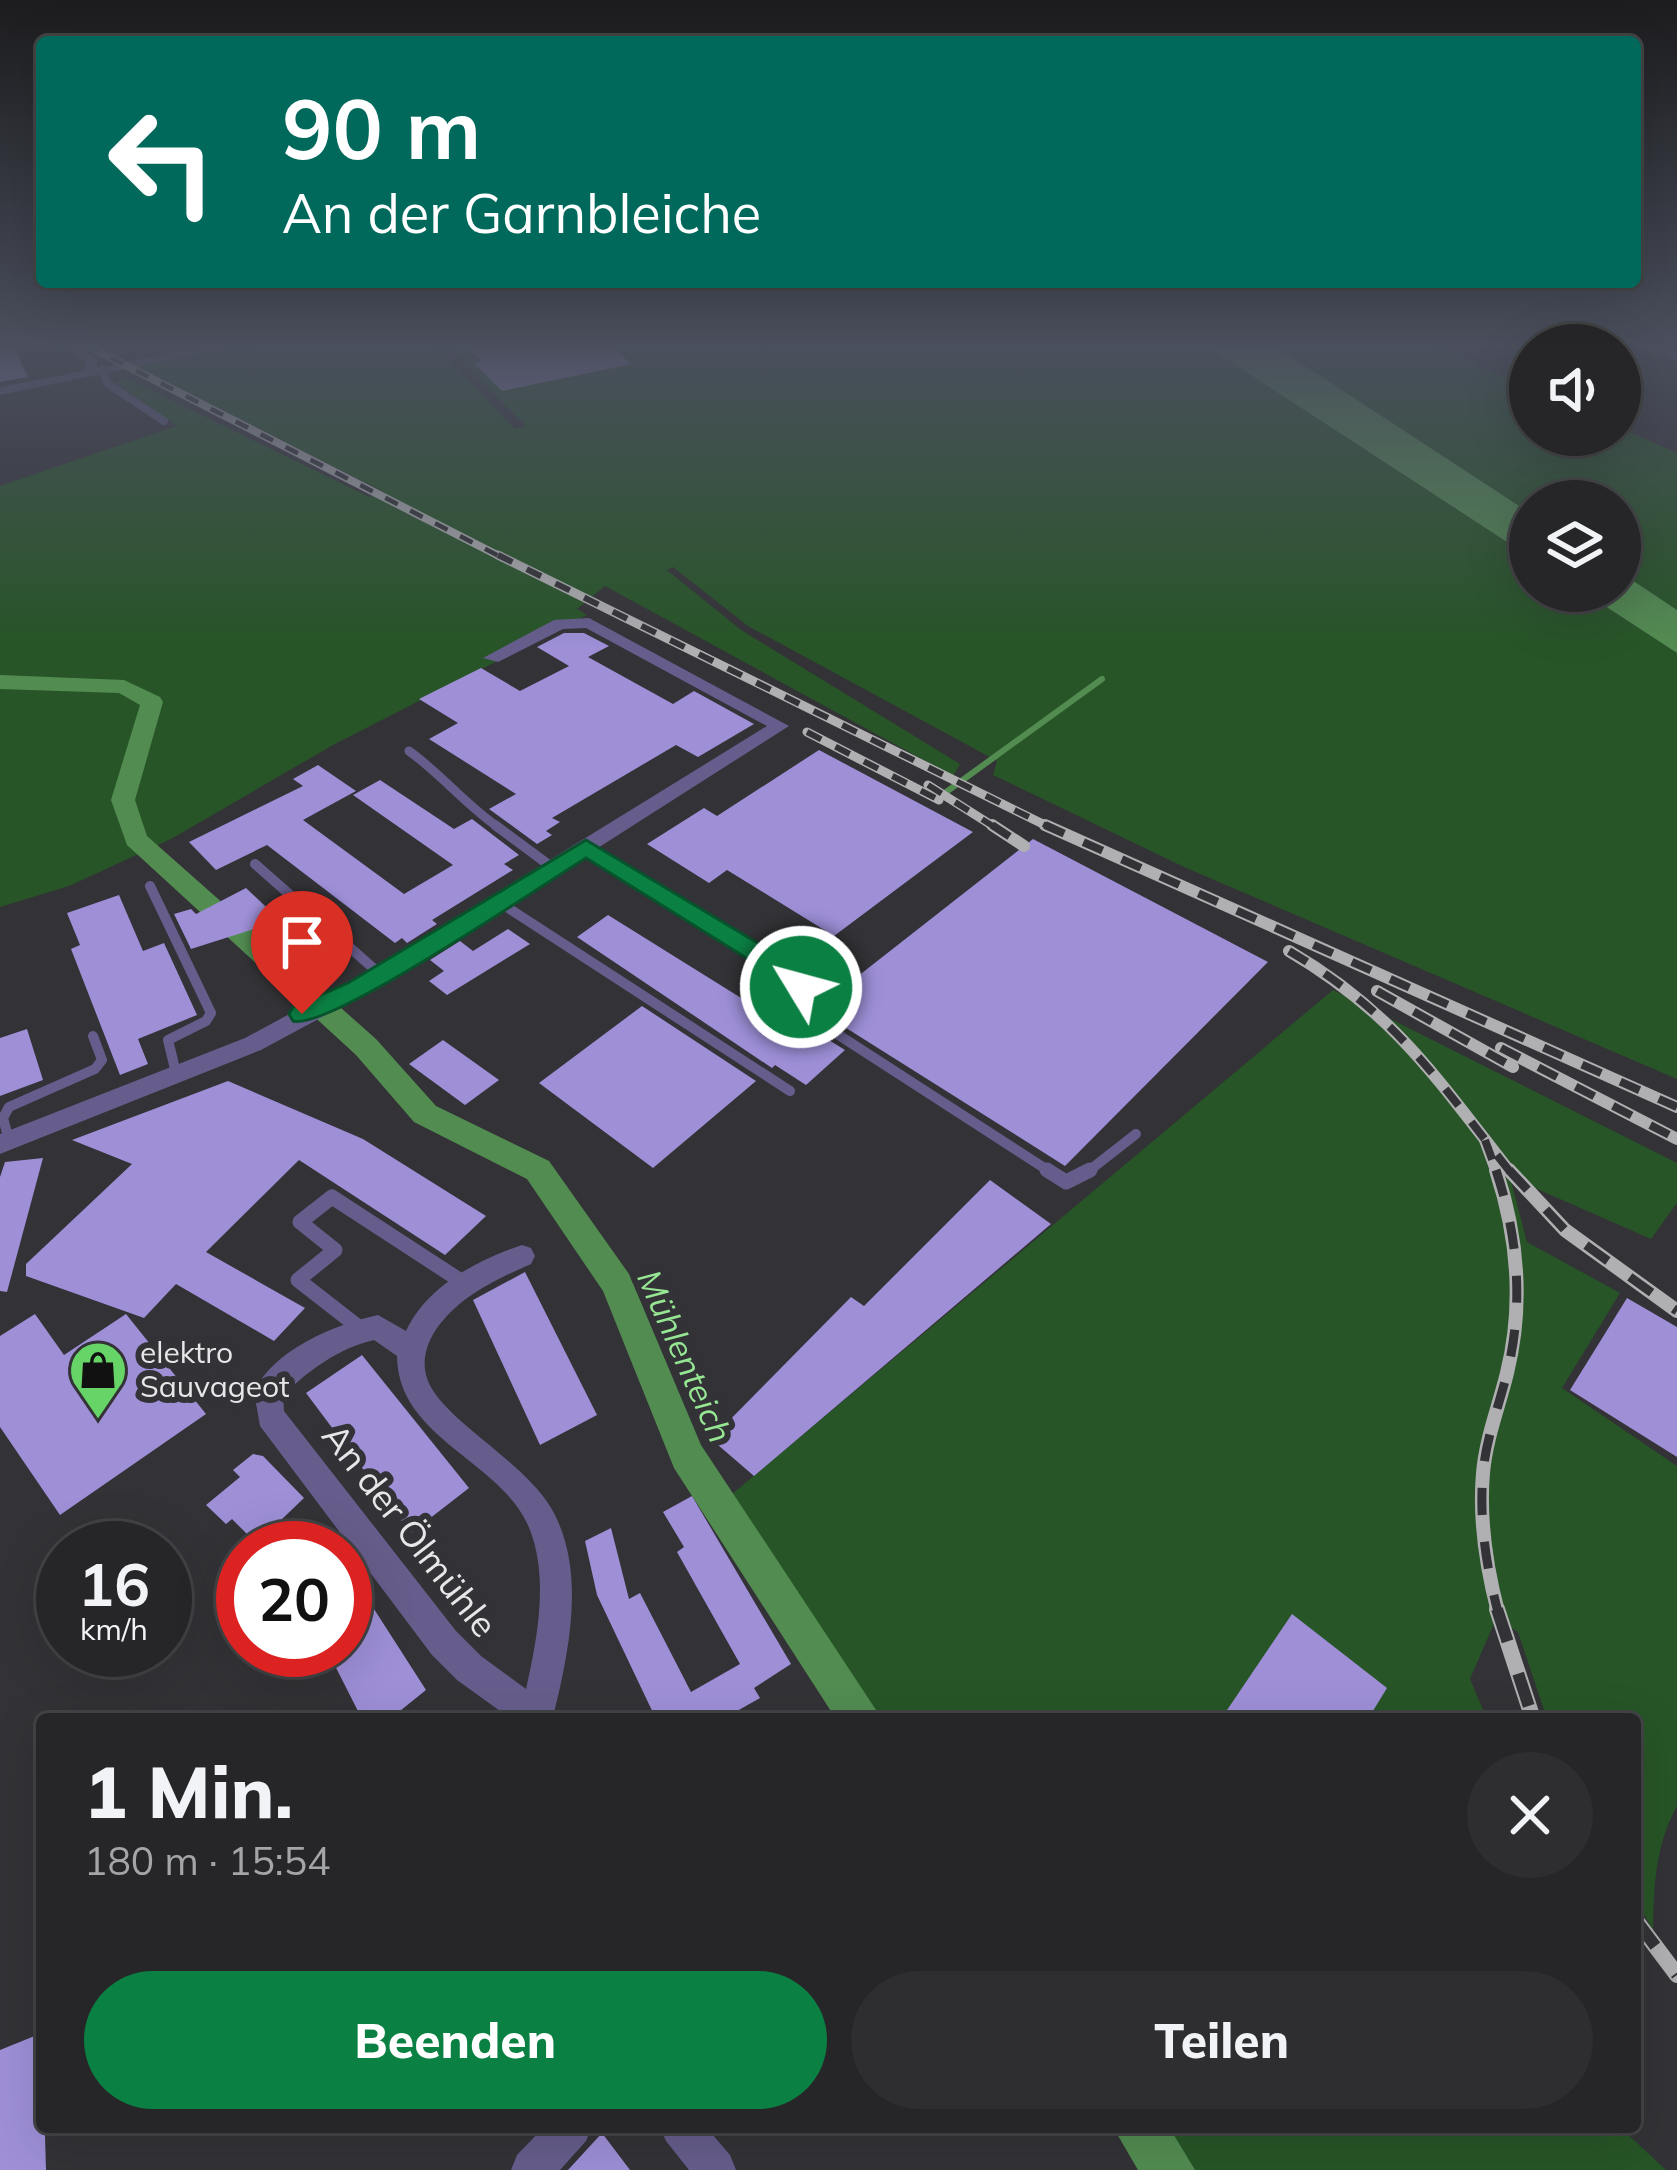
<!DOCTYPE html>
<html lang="de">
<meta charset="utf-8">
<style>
:root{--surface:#262628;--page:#2e2e30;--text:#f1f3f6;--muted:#a4a5a8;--line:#424345;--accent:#0b8043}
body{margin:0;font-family:Mulish,sans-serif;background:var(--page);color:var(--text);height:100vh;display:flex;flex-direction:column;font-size:45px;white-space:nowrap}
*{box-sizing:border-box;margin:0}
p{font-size:39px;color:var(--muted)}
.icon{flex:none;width:66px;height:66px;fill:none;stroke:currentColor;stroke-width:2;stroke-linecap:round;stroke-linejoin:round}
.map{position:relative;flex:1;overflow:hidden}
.details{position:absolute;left:36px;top:1713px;width:1605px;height:420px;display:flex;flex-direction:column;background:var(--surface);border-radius:12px;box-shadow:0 12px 48px #0002,0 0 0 3px var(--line)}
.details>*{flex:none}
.guide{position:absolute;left:36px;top:36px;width:1605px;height:252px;border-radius:12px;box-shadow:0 12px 48px #0002,0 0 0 3px var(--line);background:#00695c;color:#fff;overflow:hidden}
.controls{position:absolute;left:1509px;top:324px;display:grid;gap:24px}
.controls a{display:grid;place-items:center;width:132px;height:132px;border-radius:50%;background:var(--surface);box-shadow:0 12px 48px #0002,0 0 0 3px var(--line);font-size:60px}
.speed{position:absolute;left:36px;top:1521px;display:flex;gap:24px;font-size:60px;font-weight:700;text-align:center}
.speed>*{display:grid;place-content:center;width:156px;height:156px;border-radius:50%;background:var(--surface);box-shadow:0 12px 48px #0002,0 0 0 3px var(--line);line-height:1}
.speed small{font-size:30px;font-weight:400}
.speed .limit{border:18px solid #d22;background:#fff;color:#111}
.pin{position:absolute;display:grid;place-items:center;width:102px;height:102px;color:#fff;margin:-123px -51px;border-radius:50% 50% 50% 0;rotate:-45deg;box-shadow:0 0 12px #0007}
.pin .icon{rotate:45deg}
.me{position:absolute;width:132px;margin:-66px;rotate:307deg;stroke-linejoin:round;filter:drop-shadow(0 0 9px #0008)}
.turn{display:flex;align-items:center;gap:42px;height:252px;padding:0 48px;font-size:54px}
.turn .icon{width:156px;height:156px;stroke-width:2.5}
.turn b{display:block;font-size:84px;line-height:102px}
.round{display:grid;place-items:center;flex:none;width:126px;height:126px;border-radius:63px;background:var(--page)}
.summary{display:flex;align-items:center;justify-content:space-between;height:204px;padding:0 48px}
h1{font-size:72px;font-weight:800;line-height:90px}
.button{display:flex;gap:24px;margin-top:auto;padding:24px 48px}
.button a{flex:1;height:138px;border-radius:72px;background:var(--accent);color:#fff;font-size:48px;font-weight:800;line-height:138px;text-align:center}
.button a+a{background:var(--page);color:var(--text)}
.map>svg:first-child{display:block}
.green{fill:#275527}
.water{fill:#528c51}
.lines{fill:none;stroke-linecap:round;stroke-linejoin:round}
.stream{stroke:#528c51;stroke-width:6}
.canal{fill:#528c51;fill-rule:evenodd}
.building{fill:#9e8fd7}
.lane-far3{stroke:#665d8c;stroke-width:8}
.lane-far2{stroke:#665d8c;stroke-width:9}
.lane-far1{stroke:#665d8c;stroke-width:10}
.lane{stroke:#665d8c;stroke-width:15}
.street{fill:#665d8c;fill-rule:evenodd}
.rail-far4-casing{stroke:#b0b0b2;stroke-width:8}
.rail-far3-casing{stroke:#b0b0b2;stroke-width:9}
.rail-far2-casing{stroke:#b0b0b2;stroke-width:12}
.rail-far1-casing{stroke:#b0b0b2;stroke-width:14}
.rail-casing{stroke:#b0b0b2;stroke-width:16}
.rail-far4{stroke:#333236;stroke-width:4.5;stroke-dasharray:14;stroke-linecap:butt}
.rail-far3{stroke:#333236;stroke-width:6;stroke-dasharray:16;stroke-linecap:butt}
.rail-far2{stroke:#333236;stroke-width:8;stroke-dasharray:21;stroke-linecap:butt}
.rail-far1{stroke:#333236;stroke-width:9;stroke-dasharray:27;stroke-linecap:butt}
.rail{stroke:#333236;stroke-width:12;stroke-dasharray:34;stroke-linecap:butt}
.route{fill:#0b8043;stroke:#07532c;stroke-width:3}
.labels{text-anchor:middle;stroke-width:12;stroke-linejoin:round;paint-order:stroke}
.poi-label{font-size:30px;fill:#e7e7e9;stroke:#333236;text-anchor:start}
.water-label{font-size:33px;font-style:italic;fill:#96e694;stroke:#333236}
.near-street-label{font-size:36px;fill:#e7e7e9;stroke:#333236}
</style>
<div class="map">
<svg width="1677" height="2170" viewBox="0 0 1677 2170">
<rect width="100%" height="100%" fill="#333236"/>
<g class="green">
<polygon points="249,345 434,345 515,429 526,426 446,345 1205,345 1530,557 1530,591 1582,591 1677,653 1677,1079 1184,867 993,775 997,761 748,626 673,567 667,570 741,630 960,764 953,776 605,586 577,609 587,615 333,745 171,839 69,886 0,907 0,486 177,426 115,382 126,378 369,497 384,492 136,366"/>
<polygon points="1273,345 1431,345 1530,389 1530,435 1620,435 1620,428 1677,453 1677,610 1620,572 1620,501 1530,501 1530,513"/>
<path d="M 1333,990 L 1677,1163 L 1677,1203 L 1651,1239 L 1510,1177 L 1527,1242 L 1620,1293 L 1562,1388 L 1677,1466 L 1677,1806 C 1655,1847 1654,1884 1653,1930 L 1635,1900 L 1635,1719 L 1547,1719 L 1518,1632 L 1496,1619 L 1470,1679 L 1487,1719 L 841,1719 L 712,1511 Z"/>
<polygon points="1117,2127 1620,2127 1666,2170 1150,2170"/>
</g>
<g class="water">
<polygon points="1205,345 1273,345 1530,513 1530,557"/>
<polygon points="1620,572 1677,610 1677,653 1582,591 1620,591"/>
</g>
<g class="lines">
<polyline class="stream" points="942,795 1102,679"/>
<g class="canal">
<polygon points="0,675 124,680 160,697 163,702 135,800 147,836 376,1039 436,1106 549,1161 629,1274 701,1445 882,1719 836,1719 674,1468 603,1291 527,1179 414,1122 356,1055 127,845 111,800 140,705 119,693 0,689"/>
<polygon points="1113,2127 1169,2127 1195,2170 1138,2170"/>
</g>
</g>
<g class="building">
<polygon points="0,345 13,345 28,377 0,382"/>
<polygon points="492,345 609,345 632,364 502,391 474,363 482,361 470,349"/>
<polygon points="564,633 584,633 609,646 588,657 673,704 694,691 754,724 698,757 676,745 552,818 560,822 546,831 552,835 537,844 489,809 516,794 429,739 458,723 419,699 481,668 520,691 569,666 537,647"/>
<polygon points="819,750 973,832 834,936 727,870 709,883 647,844 704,808 717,816"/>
<polygon points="318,765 356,791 303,820 404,894 453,865 353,795 380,780 454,829 472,819 519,855 504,864 513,870 432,920 437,924 407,943 402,938 395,943 267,845 216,870 189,842 303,786 293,779"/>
<polygon points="1033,839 1268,962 1065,1166 816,1009"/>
<polygon points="246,888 321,959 298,972 254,929 191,949 174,914 191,909 196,914"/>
<polygon points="119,895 143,951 164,943 197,1015 138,1039 148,1064 120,1075 71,949 80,945 67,913"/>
<polygon points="608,915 791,1029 800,1022 845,1050 806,1085 775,1065 772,1068 577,937"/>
<polygon points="508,929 530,944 447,995 429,981 444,971 430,960 460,941 473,951"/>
<polygon points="642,1006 756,1081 653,1168 539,1083"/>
<polygon points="27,1029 43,1080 0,1096 0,1038"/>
<polygon points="443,1040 499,1080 465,1105 409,1064"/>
<polygon points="228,1081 363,1139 486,1216 445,1255 299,1160 206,1252 305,1308 274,1341 176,1284 144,1318 26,1276 26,1264 132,1164 72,1140"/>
<polygon points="43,1158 7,1292 0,1291 0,1177 5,1162"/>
<polygon points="990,1180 1051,1224 754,1476 711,1439 851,1297 864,1306"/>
<polygon points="525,1272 597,1415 540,1445 473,1300"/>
<polygon points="1627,1298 1677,1327 1677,1457 1570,1390"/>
<polygon points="35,1314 64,1355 126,1314 206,1414 60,1515 0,1427 0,1336"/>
<polygon points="362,1355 469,1488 411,1533 306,1393"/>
<polygon points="253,1454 263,1456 304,1498 280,1521 285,1527 261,1548 232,1519 226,1524 206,1505 240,1477 233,1470"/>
<polygon points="692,1496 791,1664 754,1688 760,1698 723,1719 656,1719 597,1595 585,1541 611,1528 629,1599 640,1593 691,1692 740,1664 677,1552 684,1547 663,1512"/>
<polygon points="374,1609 426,1690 390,1719 362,1719 327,1650 345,1650 345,1631"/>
<polygon points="1292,1614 1387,1688 1368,1719 1221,1719"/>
<polygon points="42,2033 46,2170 0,2170 0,2050"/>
<polygon points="602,2133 630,2170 568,2170"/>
</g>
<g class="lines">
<polyline class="lane-far3" points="102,370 108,384 164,421"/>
<path class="lane-far2" d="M 409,751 C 442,775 465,804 499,828"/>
<g class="lane-far1">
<polyline points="495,825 553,868"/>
<polyline points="586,848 799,980 796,1002 800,1010 1052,1173"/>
<polyline points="255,864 381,975"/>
<polyline points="150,886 211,1013 206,1021 168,1040 177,1077"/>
<polyline points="499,902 790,1091"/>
<polyline points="9,1140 3,1118 9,1107 95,1069 102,1060 93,1036"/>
<polyline points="1086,1173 1136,1134"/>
</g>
<g class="lane">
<polyline points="1047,1170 1066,1182 1090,1170"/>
<polyline points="361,1329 298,1280 335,1250 300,1222 332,1197 464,1283"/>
</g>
<g class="street">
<polygon points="61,345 75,345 97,359 97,368 216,345 241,345 0,395 0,387 84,371 86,363"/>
<polygon points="1639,345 1656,345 1677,353 1677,361"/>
<polygon points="589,618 789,726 389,981 261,1050 0,1154 0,1134 245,1038 373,969 767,726 586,628 563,629 498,662 483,658 554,620"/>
<path d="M 522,1245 L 531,1248 L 535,1256 L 531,1264 C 495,1280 458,1297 435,1331 C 427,1344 422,1359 426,1375 C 437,1419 530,1462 555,1515 C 585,1575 569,1651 554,1713 L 556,1719 L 511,1719 L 457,1680 L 432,1655 L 260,1426 L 254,1392 C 273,1350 335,1324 378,1315 L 406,1331 C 428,1285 476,1261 522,1245 ZM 374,1340 L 397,1356 C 398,1440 503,1460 530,1530 C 549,1579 537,1640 526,1689 L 481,1656 L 456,1631 L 284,1411 L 283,1396 C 307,1371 339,1348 374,1340 Z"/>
<polygon points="544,2127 592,2127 586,2141 560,2170 511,2170 517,2155"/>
<polygon points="660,2127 706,2127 730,2155 736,2170 689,2170 666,2141"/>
</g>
<defs>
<polyline id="rail-far4" points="86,345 503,558"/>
<g id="rail-far3">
<polyline points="498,555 1051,828"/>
<polyline points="807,732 939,800"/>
<polyline points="928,785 996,828"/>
</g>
<g id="rail-far2">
<polyline points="992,825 1024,846"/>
<polyline points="1045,825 1677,1107"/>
<path d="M 1289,951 C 1395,1013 1437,1079 1511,1173"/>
<polyline points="1377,991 1513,1067"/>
<polyline points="1501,1048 1677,1139"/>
<polyline points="1485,1140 1497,1173"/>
</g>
<g id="rail-far1">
<path d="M 1496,1170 C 1518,1237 1524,1304 1507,1373 C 1499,1406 1486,1438 1483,1473 C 1479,1520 1486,1566 1498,1612"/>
<polyline points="1509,1170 1565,1230 1677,1311"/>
</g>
<g id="rail">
<polyline points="1497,1609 1533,1719"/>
<polyline points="1635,1919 1677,1975"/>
</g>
</defs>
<use href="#rail-far4" class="rail-far4-casing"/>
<use href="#rail-far3" class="rail-far3-casing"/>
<use href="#rail-far2" class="rail-far2-casing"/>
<use href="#rail-far1" class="rail-far1-casing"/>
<use href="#rail" class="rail-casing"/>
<use href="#rail-far4" class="rail-far4"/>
<use href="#rail-far3" class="rail-far3"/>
<use href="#rail-far2" class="rail-far2"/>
<use href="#rail-far1" class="rail-far1"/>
<use href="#rail" class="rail"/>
</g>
<linearGradient id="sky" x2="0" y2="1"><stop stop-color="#1c1c1e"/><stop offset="0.53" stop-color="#4a4f5d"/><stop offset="1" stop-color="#4a4f5d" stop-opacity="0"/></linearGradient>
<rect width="1677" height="649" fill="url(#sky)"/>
<path class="route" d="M 586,840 L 808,973 L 814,987 L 810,993 L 792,993 L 788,984 L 586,858 C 542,885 329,1031 293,1021 L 289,1014 L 293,1007 L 348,983 Z"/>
<defs>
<symbol id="shop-pin" viewBox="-11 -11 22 30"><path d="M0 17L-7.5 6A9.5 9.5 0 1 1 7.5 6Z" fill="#66d467" stroke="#333236"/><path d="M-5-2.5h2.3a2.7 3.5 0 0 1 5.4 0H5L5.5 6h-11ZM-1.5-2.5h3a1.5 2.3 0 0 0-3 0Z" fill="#111"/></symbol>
</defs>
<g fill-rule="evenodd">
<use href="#shop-pin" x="65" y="1337" width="66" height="90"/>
</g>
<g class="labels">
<g class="poi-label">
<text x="140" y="1363">elektro<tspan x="140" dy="34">Sauvageot</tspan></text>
</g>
<g class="water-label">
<text transform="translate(685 1356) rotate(66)" y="12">Mühlenteich</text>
</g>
<g class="near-street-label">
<text transform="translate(410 1530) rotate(52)" y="13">An der Ölmühle</text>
</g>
</g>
</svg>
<div class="controls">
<a><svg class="icon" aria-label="sound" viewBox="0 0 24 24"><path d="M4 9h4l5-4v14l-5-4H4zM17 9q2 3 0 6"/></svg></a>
<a><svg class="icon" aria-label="layers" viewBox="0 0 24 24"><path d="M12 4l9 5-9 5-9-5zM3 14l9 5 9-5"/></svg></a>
</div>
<div class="speed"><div>16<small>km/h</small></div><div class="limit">20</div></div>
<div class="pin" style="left:302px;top:1014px;background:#d93025"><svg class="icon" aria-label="arrive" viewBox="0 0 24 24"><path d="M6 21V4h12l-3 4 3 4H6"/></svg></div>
<svg class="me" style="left:801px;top:987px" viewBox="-20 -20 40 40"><circle r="17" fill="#0b8043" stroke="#fff" stroke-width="3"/><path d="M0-11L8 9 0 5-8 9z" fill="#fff"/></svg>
<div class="guide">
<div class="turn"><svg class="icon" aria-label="left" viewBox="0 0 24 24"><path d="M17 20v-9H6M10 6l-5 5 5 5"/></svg><div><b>90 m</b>An der Garnbleiche</div></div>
</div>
<section class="details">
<div class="summary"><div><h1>1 Min.</h1><p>180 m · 15:54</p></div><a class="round"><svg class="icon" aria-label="close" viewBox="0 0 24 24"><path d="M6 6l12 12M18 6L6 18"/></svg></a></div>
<div class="button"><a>Beenden</a><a>Teilen</a></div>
</section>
</div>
